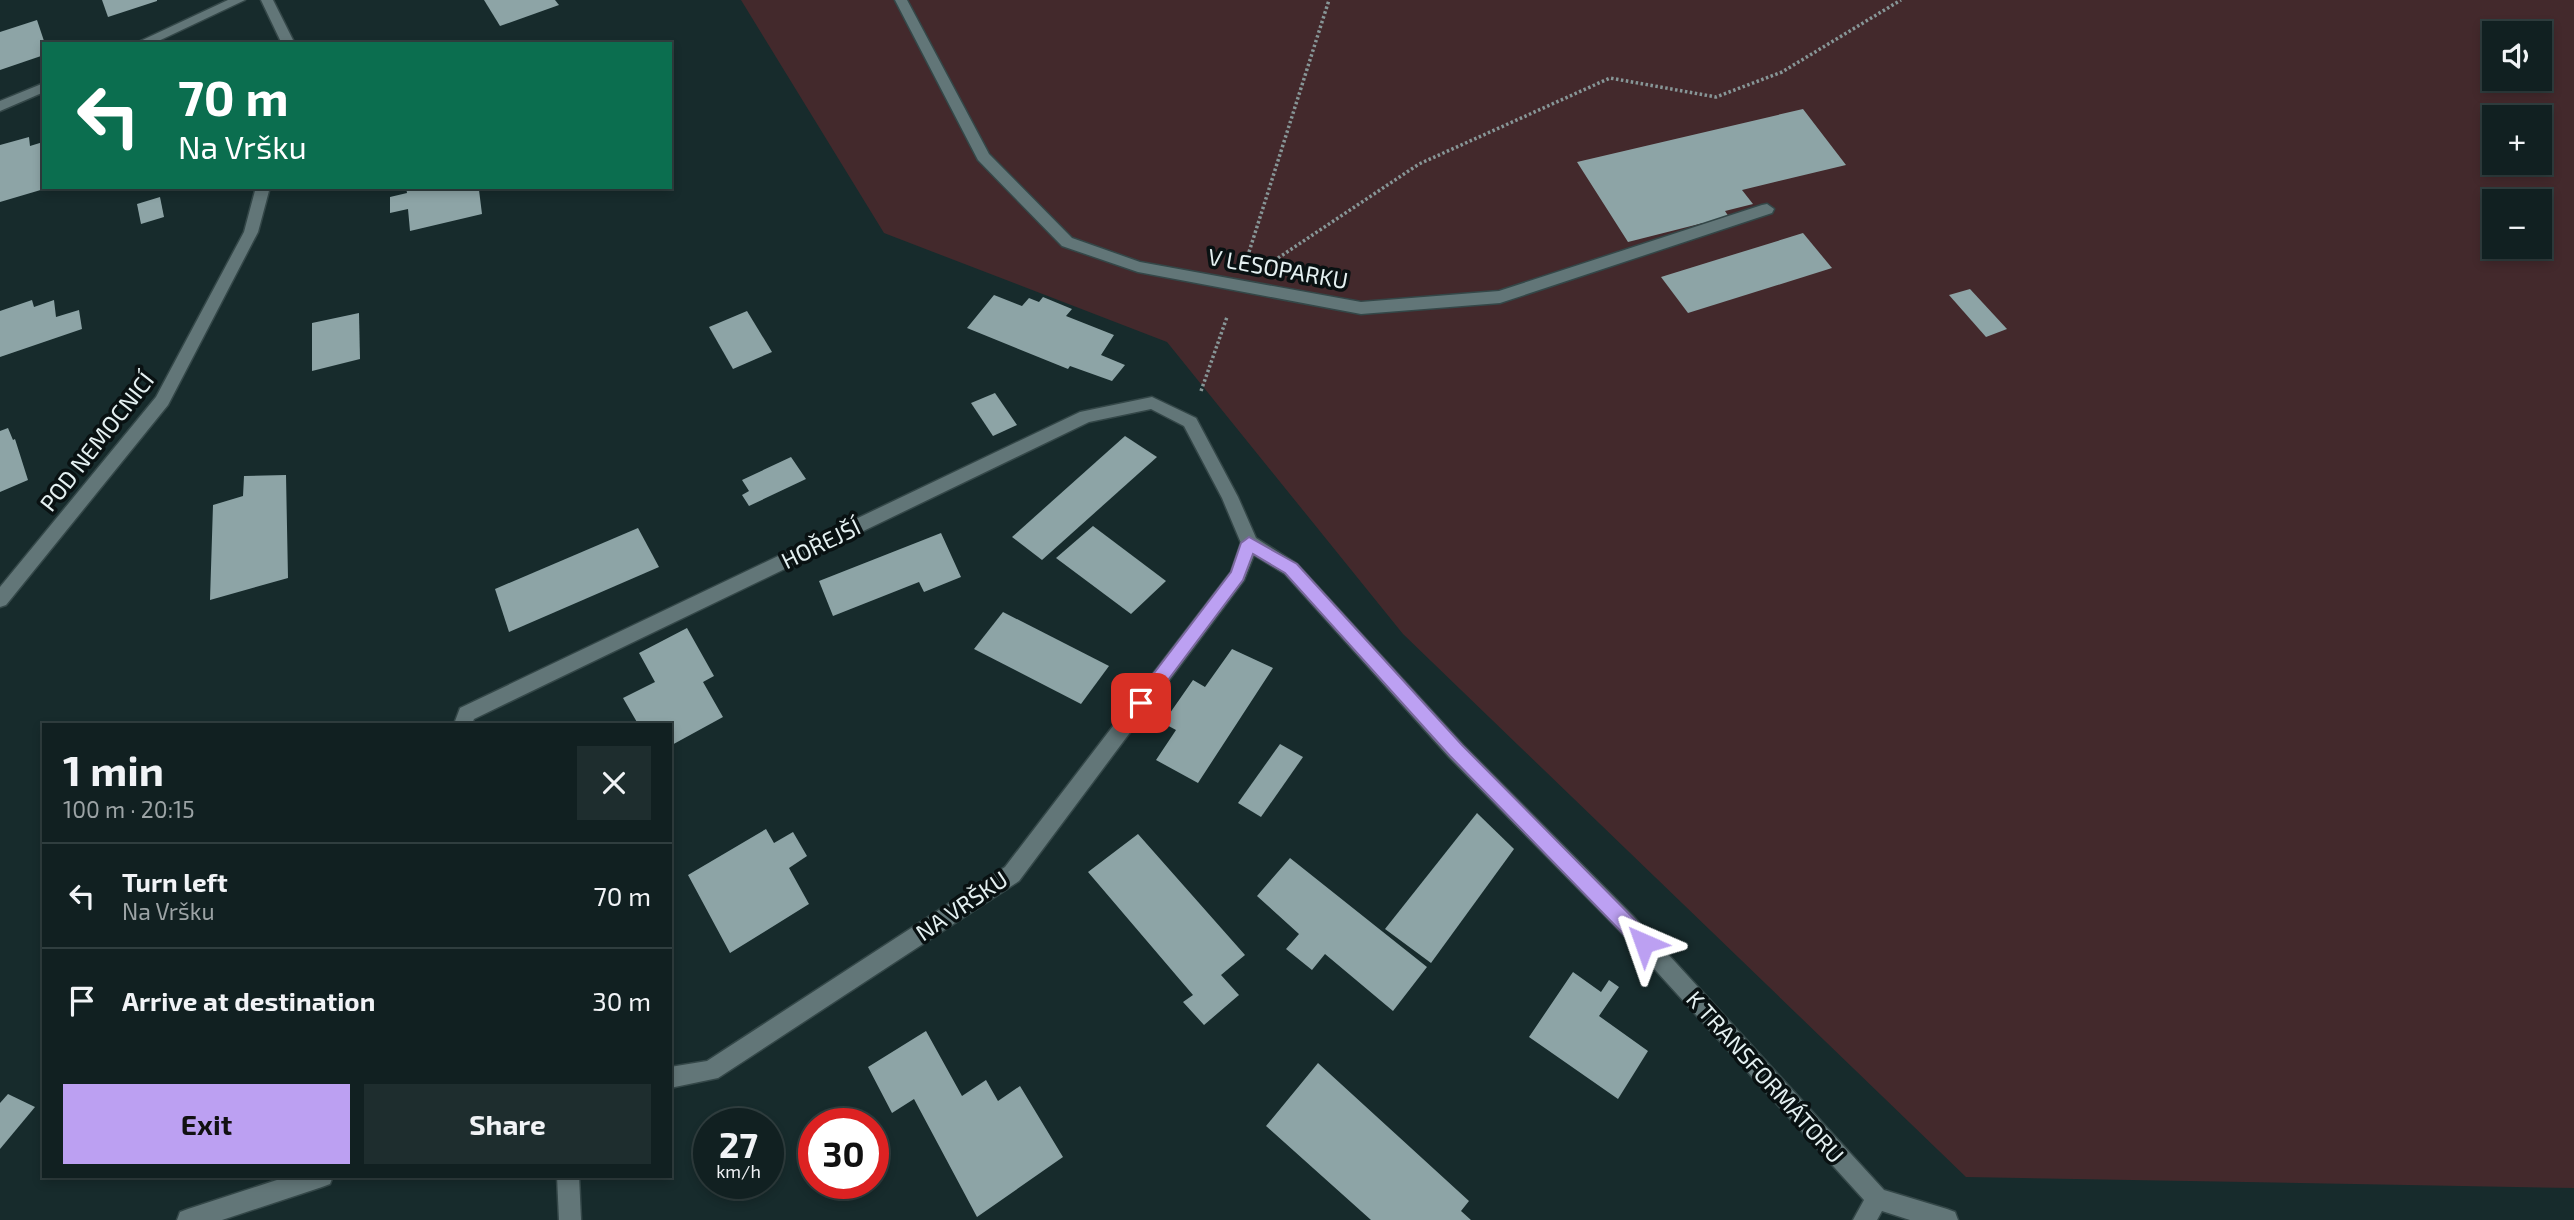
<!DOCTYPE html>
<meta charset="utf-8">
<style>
:root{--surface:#112021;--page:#1e2d2e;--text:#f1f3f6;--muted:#9ca3a5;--line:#303e3f;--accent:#bca0f2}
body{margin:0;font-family:"Exo 2",sans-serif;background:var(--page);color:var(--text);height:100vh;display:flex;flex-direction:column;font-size:26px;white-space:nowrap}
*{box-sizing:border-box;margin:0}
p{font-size:23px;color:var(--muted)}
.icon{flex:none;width:38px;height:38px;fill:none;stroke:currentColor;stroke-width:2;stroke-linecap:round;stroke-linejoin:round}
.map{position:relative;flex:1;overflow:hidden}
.drawer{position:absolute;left:42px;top:723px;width:630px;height:455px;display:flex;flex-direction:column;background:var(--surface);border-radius:0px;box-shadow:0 4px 10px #0003,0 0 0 2px var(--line)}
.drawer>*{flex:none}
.banner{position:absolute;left:42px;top:42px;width:630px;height:147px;border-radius:0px;box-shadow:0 4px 10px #0003,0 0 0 2px var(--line);background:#0b6e4f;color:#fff;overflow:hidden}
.tools{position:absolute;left:2482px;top:21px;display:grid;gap:14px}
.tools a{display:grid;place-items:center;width:70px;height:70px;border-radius:0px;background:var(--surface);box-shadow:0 4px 10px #0003,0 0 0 2px var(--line);font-size:35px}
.speed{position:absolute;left:693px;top:1108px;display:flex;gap:14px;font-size:35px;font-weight:700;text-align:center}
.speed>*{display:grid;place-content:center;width:91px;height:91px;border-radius:50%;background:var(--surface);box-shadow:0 4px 10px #0003,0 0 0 2px var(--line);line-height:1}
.speed small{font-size:18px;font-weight:400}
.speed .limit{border:10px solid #d22;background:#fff;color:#111}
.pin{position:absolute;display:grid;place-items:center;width:60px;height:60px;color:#fff;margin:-30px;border-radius:14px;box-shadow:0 4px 10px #0006}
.me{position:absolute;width:77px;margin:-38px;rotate:317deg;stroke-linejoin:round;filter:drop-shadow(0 0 5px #0008)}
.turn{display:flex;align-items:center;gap:24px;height:147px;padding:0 21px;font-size:32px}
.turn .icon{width:91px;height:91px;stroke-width:2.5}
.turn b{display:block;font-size:49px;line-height:60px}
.round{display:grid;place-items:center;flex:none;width:74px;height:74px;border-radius:0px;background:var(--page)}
.summary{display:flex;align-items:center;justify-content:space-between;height:119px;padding:0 21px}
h1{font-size:42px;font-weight:700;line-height:52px}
.action{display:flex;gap:14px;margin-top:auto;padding:14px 21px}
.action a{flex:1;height:80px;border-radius:0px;background:var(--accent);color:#111;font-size:28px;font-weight:700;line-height:80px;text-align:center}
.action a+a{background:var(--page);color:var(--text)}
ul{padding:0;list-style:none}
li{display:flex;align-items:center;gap:21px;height:105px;padding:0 21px;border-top:2px solid var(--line)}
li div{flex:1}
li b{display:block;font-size:26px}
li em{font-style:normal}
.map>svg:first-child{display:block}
.green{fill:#43292c;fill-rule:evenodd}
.building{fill:#8da4a6}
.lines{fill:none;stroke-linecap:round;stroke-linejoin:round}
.minor-casing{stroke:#344748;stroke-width:3}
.path{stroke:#879697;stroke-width:3.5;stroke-dasharray:2.5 2.5;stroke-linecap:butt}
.minor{fill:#627678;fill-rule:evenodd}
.route{fill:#bca0f2;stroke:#7a689d;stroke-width:2}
.labels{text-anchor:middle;stroke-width:7;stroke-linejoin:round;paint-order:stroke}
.street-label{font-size:23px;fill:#e4f0f1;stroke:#091112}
</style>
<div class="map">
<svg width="2574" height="1220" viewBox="0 0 2574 1220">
<rect width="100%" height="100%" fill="#172b2c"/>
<path class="green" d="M 741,0 L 2574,0 L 2574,1188 L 1966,1177 L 1403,634 L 1167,342 L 884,233 ZM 2494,33 L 2539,33 L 2539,79 L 2494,79 ZM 2494,117 L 2539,117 L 2539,163 L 2494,163 ZM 2494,201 L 2539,201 L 2539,247 L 2494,247 Z"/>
<g class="building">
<polygon points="102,0 157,0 157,1 108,17"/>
<polygon points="484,0 555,0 559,5 500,26"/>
<polygon points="37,20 45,44 44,55 0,70 0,32"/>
<polygon points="1803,109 1846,165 1742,190 1753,204 1725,211 1735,226 1710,232 1703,223 1628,242 1577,162"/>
<polygon points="29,137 30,146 43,142 44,189 0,202 0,145"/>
<polygon points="406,187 484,187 479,190 482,214 410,231 408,209 390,213 390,197 407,193"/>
<polygon points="160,197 164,217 141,224 137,204"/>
<polygon points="1803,233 1832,268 1688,313 1661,277"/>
<polygon points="1970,289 2007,329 1986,337 1949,295"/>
<polygon points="994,295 1022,306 1029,298 1039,302 1043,297 1072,309 1066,316 1114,335 1101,355 1125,365 1112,381 1070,366 1068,369 967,328"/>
<polygon points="32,300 34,307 54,300 56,317 79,310 82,329 0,357 0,311"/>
<polygon points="747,311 772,352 733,369 709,327"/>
<polygon points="359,313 360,359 312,371 312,323"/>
<polygon points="995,393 1017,425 993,436 971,403"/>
<polygon points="8,428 13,440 15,439 28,480 0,492 0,431"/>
<polygon points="1125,436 1157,457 1042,560 1012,537"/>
<polygon points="791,457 806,479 749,506 742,495 749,491 742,480"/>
<polygon points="286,475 288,578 210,600 213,505 243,496 244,476"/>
<polygon points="1093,526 1166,581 1131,614 1056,558"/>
<polygon points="638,528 659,567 509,632 495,589"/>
<polygon points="941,533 961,577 924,592 919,582 833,616 819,581"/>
<polygon points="1003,612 1109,666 1081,704 974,649"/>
<polygon points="687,628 714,676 703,682 723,717 670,746 670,724 638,724 623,698 655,682 639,653"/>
<polygon points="1232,649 1273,668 1198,783 1156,760 1176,730 1163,723 1193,680 1205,687"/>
<polygon points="1280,744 1303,757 1261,817 1238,803"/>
<polygon points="1477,813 1514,849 1431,963 1385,929"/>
<polygon points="766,829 774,843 793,832 807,856 789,868 809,904 730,953 688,875"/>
<polygon points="1138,834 1245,955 1221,975 1239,995 1204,1025 1183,1002 1193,995 1088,872"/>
<polygon points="1290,858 1427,967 1393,1011 1325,954 1312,970 1286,949 1299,934 1257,896"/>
<polygon points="1573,972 1601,992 1609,980 1619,987 1599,1016 1648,1051 1618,1099 1529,1037"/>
<polygon points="926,1031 962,1096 986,1080 998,1101 1020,1086 1063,1157 977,1217 914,1099 892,1113 868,1067"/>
<polygon points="1318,1063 1469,1201 1461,1211 1471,1220 1371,1220 1266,1126"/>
<polygon points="8,1094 35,1107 0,1149 0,1103"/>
</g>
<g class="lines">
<defs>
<g id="minor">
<polygon points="228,0 245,0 152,44 134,44"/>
<polygon points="261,0 273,0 295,44 282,44"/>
<polygon points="895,0 907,0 989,154 1072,238 1140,262 1361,302 1499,291 1762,205 1767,204 1774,209 1772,213 1500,303 1361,314 1138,272 1062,246 978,160"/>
<polygon points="44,83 44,92 0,111 0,101"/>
<polygon points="256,187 270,187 258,232 168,405 6,605 0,607 0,587 156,397 244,232"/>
<polygon points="1152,397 1196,418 1238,497 1256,538 1297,564 1463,745 1633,916 1884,1190 1947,1209 1955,1212 1958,1220 1910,1220 1882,1211 1877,1220 1853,1220 1864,1200 1619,930 1449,757 1285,574 1254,555 1244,580 1019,881 718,1078 670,1088 670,1067 707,1061 1005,867 1231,572 1241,543 1222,498 1184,426 1151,409 1089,422 474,719 472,724 454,724 460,708 1080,412"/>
<polygon points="289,1176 333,1176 330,1184 322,1187 222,1220 177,1220 180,1212 188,1209"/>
<polygon points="557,1176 579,1176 581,1220 559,1220"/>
</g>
</defs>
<use href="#minor" class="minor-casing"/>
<g class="path">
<polyline points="1249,252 1329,0"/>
<polyline points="1278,258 1419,164 1610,78 1716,97 1782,72 1901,0"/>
<polyline points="1201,391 1227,317"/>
</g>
<use href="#minor" class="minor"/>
</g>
<polygon class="route" points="1249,537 1297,564 1462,745 1651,936 1653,943 1651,949 1644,952 1638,949 1450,756 1285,573 1253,554 1243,580 1147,708 1141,711 1135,708 1133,703 1135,698 1231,572 1241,543"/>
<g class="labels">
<g class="street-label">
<text transform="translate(1278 269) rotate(10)" y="8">V LESOPARKU</text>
<text transform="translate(97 442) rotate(-52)" y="8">POD NEMOCNICÍ</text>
<text transform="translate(821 544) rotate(-26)" y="8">HOŘEJŠÍ</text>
<text transform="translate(962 906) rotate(-34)" y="8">NA VRŠKU</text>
<text transform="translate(1765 1077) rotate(48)" y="8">K TRANSFORMÁTORU</text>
</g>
</g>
</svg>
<div class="tools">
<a><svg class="icon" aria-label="sound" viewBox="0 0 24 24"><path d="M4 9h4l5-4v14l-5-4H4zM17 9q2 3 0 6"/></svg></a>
<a>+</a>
<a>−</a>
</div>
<div class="speed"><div>27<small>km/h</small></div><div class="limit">30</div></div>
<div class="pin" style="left:1141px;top:703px;background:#d93025"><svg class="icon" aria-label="arrive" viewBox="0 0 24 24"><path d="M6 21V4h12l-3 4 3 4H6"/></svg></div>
<svg class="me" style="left:1644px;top:943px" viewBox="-20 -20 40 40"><path d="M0-17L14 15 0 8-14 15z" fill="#bca0f2" stroke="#fff" stroke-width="4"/></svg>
<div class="banner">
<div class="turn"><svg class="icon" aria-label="left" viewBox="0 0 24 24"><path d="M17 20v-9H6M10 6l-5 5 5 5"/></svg><div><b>70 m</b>Na Vršku</div></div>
</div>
<section class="drawer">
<div class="summary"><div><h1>1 min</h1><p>100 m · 20:15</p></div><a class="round"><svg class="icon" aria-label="close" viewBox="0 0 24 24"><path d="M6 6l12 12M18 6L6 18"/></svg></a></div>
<ul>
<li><svg class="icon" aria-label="left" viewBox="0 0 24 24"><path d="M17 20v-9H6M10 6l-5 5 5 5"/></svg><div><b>Turn left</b><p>Na Vršku</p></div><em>70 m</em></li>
<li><svg class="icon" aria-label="arrive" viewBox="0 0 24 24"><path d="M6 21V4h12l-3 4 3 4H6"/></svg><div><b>Arrive at destination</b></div><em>30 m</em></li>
</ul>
<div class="action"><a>Exit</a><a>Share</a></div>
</section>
</div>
